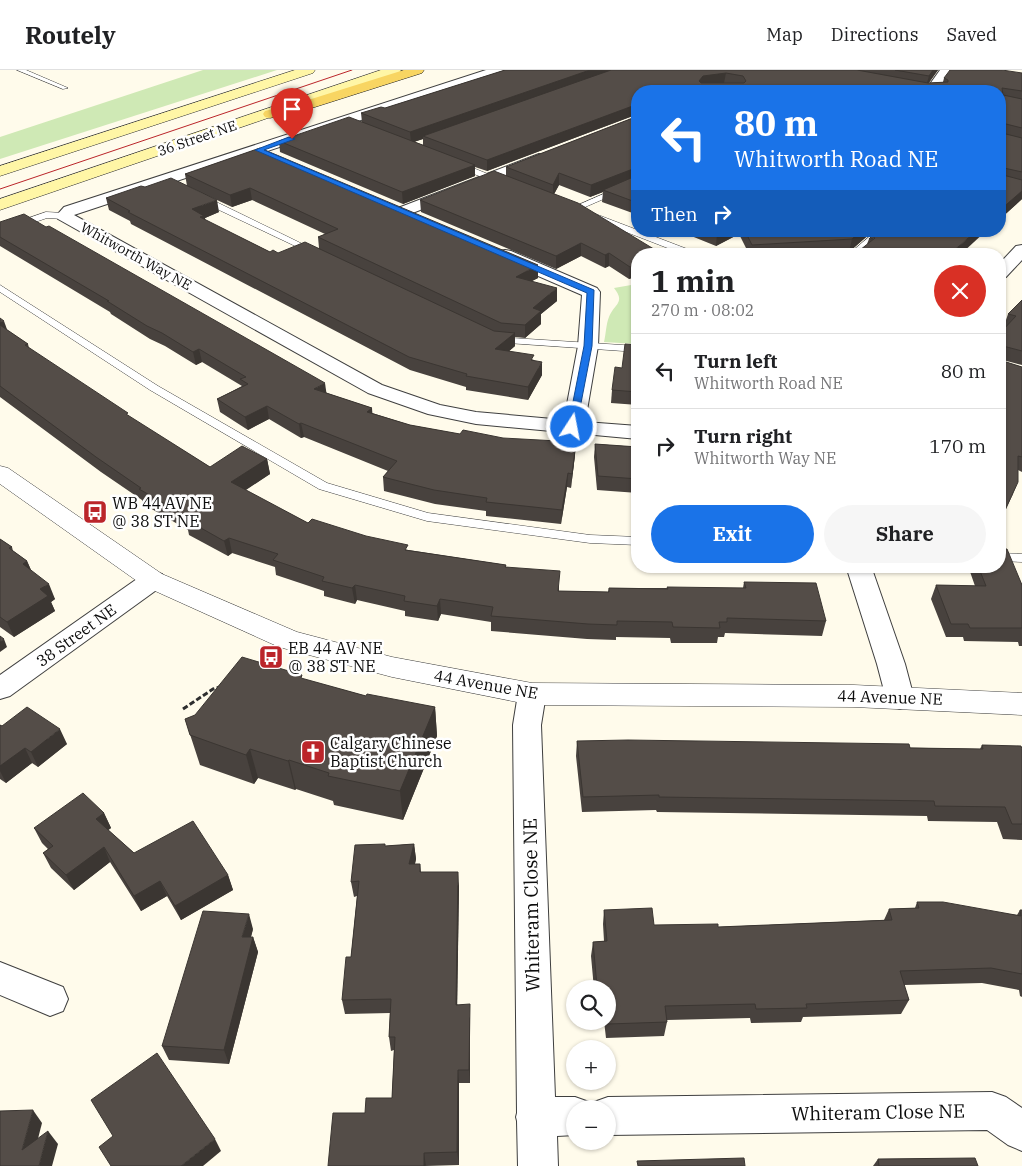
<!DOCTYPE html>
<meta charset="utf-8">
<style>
:root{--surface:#fff;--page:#f6f6f6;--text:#202124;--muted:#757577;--line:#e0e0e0;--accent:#1a73e8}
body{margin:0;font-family:"IBM Plex Serif",serif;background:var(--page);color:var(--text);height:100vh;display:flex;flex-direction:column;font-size:19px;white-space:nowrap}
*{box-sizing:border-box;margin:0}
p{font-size:16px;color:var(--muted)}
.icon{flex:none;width:28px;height:28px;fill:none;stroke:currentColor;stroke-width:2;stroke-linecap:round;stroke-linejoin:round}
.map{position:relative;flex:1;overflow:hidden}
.side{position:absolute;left:631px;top:178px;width:375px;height:325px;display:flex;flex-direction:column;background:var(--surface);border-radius:20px;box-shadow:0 1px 4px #0004}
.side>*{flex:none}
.hud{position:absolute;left:631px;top:15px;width:375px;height:152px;border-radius:20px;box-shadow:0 1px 4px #0004;background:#1a73e8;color:#fff;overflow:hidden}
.fabs{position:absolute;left:566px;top:910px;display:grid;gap:10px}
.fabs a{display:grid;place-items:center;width:50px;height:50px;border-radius:50%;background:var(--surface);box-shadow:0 1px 4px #0004;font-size:25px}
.pin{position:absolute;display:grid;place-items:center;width:42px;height:42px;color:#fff;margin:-51px -21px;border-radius:50% 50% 50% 0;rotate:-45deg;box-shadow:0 0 5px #0007}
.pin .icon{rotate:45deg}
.me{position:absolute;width:55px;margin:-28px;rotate:11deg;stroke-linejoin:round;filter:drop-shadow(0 0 4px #0008)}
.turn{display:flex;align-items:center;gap:18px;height:105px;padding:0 20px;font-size:22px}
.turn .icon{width:65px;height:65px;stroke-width:2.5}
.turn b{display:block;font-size:35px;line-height:42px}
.then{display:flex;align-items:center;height:48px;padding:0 20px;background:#0003;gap:10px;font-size:19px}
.round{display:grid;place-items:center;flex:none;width:52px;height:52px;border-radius:26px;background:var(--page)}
.headline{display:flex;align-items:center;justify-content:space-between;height:85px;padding:0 20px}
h1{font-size:30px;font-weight:700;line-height:38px}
.cta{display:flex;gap:10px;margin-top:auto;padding:10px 20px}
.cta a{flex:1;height:58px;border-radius:30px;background:var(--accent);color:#fff;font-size:20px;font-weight:700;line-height:58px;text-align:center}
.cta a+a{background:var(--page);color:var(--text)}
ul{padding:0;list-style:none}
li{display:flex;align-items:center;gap:15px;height:75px;padding:0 20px;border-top:1px solid var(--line)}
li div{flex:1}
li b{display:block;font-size:19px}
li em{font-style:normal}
header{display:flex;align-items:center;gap:30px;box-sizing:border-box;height:70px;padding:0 25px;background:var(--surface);border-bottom:1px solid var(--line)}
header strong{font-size:24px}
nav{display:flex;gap:28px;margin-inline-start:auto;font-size:18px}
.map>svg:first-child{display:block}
.green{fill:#cfe9b5}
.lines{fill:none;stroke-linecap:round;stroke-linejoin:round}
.service-casing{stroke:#3f3f3f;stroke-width:1}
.minor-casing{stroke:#3f3f3f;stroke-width:2}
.tertiary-casing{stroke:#3f3f3f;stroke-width:1}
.secondary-casing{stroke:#2e2e2e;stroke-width:1}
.primary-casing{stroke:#1d1d1d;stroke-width:1}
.path{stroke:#2e2e2e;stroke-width:3;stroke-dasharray:5.5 2.5;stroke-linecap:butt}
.service{fill:#fff;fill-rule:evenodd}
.minor{fill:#fff;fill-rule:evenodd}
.tertiary{fill:#fff;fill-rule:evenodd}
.secondary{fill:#fff6a6;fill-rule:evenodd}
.primary{fill:#f8d562;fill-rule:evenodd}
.tram{stroke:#bb252a;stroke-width:1}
.wall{fill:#48423e;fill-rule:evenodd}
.shaded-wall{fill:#3b3632}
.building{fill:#544d48;stroke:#3b3632;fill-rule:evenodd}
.route{fill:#1a73e8;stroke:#114b97}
.labels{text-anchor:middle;stroke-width:5;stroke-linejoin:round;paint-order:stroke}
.far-street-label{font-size:14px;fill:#0c0c0c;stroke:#fff}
.poi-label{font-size:16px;fill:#0c0c0c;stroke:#fff;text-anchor:start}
.street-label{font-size:16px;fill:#0c0c0c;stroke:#fff}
.near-street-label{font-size:19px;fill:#0c0c0c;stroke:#fff}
</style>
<header>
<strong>Routely</strong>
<nav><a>Map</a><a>Directions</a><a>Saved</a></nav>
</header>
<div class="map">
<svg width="1022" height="1096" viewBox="0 0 1022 1096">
<rect width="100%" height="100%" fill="#fffbeb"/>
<g class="green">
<polygon points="203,0 277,0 0,89 0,67"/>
<path d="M 637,214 L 637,274 L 604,272 C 606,264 606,254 609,247 C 614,234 626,233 614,218 Z"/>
</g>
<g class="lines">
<defs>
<g id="service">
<polygon points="17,0 26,0 68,18 63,19"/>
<polygon points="455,93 461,93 505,111 498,113 455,97"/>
<polygon points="638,109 638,114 576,141 569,139"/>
<polygon points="198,126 204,126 319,182 318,184 312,184 198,130"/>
<polygon points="46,142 64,143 68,146 64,149 47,148 0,164 0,158"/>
<polygon points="593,143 695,182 696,184 683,184 590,148 590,144"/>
<polygon points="876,161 886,161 859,184 849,184"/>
<polygon points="0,215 158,316 327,413 428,443 590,465 638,467 638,475 590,473 427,451 319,419 150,320 0,222"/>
<polygon points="496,267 638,276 638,282 492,272 492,268"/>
<polygon points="1000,483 1022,484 1022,492 1000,491"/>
</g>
<g id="minor">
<polygon points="486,0 505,0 503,3 74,145 382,315 440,335 476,342 564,350 578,276 582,225 499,189 496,185 499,181 505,180 511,181 597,218 600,222 598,276 585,352 638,356 638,369 476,354 428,344 368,323 58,149 56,146 64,137"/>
<polygon points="940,0 952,0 937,21 925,21"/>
<polygon points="539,84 544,85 546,88 544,91 410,144 398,144 396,141 398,138"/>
<polygon points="1022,175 1022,190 1006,207 1000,208 1000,193 1016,176"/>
<polygon points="846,496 871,496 905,594 914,628 910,635 900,639 890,635 886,628 877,594"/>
<polygon points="153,502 162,504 166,510 162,516 10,626 0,629 0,605 144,504"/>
<polygon points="532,614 542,617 546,624 541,655 555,1027 575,1027 589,1032 591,1039 575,1039 575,1065 557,1066 558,1096 518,1096 517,1051 516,1047 517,1043 513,655 518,624 522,617"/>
<polygon points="0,892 63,917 68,929 63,941 50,946 0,925"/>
<polygon points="992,1022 1006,1027 1022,1038 1022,1081 1008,1075 987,1060 608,1065 608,1039 592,1039 594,1032 608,1027"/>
</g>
<polygon id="tertiary" points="0,396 8,398 162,504 297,562 392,587 532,613 854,615 1022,623 1022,645 854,637 532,635 392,607 279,577 144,516 0,414"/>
<g id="secondary">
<polygon points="295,0 315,0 313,3 0,106 0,96"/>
<polygon points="381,0 401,0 399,3 0,140 0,129"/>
</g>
<polygon id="primary" points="404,0 424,0 422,3 315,37 270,48 265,47 263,44 265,41 305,31"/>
</defs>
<use href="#service" class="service-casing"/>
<use href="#minor" class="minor-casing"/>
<use href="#tertiary" class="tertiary-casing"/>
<use href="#secondary" class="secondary-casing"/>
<use href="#primary" class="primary-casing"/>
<polyline class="path" points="183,639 213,619 220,617"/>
<use href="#service" class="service"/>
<use href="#minor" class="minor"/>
<use href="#tertiary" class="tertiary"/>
<use href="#secondary" class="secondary"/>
<use href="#primary" class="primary"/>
<polyline class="tram" points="0,119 352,0"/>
</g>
<g class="wall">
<path d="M 505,0 L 938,0 L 929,13 L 943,12 L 944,8 L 1022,3 L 1022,129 L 1000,149 L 1000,21 L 638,21 L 638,44 L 487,101 L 475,97 L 475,106 L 403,134 L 280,82 L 279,71 L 362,52 L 361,43 L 385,38 ZM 423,69 L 423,75 L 415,72 L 416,71 Z"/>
<polygon points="638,46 638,145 602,132 603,122 590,127 559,115 554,124 662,184 629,209 609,196 605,198 581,186 556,199 421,142 420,130 506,106 506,97"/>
<polygon points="260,78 538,208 532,211 557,231 541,244 541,254 525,268 515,267 515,276 509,281 534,290 542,305 528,330 466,320 466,317 410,300 131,154 130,151 109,140 106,128 145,117 219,142 205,148 205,150 270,182 278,183 319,178 318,167 325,164 252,130 232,137 187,116 185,104"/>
<polygon points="0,152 327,323 372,338 372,343 410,355 575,385 571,418 567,417 561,454 486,446 486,441 435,434 384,421 383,407 388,401 304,367 301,368 269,349 248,360 220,342 217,329 242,316 202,292 196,295 165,276 150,269 111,244 110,242 0,176"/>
<polygon points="679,161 873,161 849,182 808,184 749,184 739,164 716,176"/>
<polygon points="986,161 867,174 869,169"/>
<polygon points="1022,230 1022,295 1003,290 1003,291 1022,297 1022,402 1018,400 1012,426 1000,266 1001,262 1006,257 1004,256 1008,244"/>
<polygon points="0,248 7,260 28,274 29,278 128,346 210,397 267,389 270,404 245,420 308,453 408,480 506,495 506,497 559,516 559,521 608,522 609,518 743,518 744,512 826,551 822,566 725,563 724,567 718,567 717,573 671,573 670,568 616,567 616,570 587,569 491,561 491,552 441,544 438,551 405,546 405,541 357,530 355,534 324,526 324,521 276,505 275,497 232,483 228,486 189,465 188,460 143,434 142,430 101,402 0,327"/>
<polygon points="638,275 638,335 611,333 612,320 622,298"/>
<polygon points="595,374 638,377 638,423 597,420 594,387"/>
<polygon points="0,469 12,477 13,481 27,491 31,500 55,529 51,532 55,541 14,567 0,557"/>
<polygon points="1004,479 1022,515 1022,576 1019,576 1018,572 964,571 963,567 946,567 931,529 936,515 975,516 968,496 1000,496"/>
<polygon points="303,609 366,626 435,637 437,666 403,750 334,735 333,731 296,719 295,720 258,708 254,714 200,695 185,649"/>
<polygon points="0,655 2,656 67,674 38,697 32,693 6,713 0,709"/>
<polygon points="577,671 980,679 982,675 1022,679 1022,770 1003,769 997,752 928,751 927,746 657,742 656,740 582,742 576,686"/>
<polygon points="104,743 111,758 108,760 134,783 228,805 233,820 181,850 167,826 141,841 110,792 74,820 51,798 43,783 48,779 42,773 34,758"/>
<polygon points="414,774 416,789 415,794 420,794 421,802 459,816 457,934 470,948 470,1013 459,1013 459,1095 426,1096 365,1043 392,1028 394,980 391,981 389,967 390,943 345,944 342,930 351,887 357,826 354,827 351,812 386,776"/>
<polygon points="917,832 1017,845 1020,840 1022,840 1022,927 1020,926 1019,920 982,913 904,915 909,930 901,944 803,947 801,952 751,953 750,948 667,950 667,952 664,966 606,968 604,951 608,951 608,919 594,919 591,886 593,872 604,871 603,854 604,840 654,855 718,857 884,850 889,839 915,838"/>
<polygon points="253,859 251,867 253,867 258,882 229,994 169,990 162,976"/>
<polygon points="878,1089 978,1096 873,1096"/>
</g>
<g class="shaded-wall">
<polygon points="590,0 618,0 423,66 423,69 411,73 410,62"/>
<polygon points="933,0 938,0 926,16 929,6"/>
<polygon points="726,3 724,13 702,16 699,11 703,6"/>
<polygon points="638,34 638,44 487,101 487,90"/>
<polygon points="475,95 475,106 403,134 402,122"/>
<polygon points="638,97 638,108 603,120 603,122 590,127 591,115"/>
<polygon points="559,103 559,115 553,126 553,115"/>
<polygon points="250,118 252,130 232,137 230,125"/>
<polygon points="1022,121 1022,129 1000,149 1000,140"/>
<polygon points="217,130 219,142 205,148 207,158 192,139"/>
<polygon points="722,161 739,161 739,164 716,176 717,164"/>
<polygon points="861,161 873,161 849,182 852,169"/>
<polygon points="976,161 986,161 961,184 950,184"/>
<polygon points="581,173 581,186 556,199 556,186"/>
<polygon points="609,183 609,196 605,198 605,185"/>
<polygon points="638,194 638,207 629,209 630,197"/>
<polygon points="538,195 538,208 516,219 516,207"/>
<polygon points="557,218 557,231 541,244 541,254 525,268 525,255 533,238"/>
<polygon points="4,251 9,265 0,259 0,253"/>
<polygon points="515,263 515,276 495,293 495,279"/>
<polygon points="199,279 202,292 196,295 193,282"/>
<polygon points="542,292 542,305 528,330 528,317"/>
<polygon points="325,313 327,327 314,319"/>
<polygon points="267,336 269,349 248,360 245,347"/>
<polygon points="372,338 373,352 367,342"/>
<polygon points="301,353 304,367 301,368 299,354"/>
<polygon points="576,372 575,385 571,418 572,404"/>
<polygon points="267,389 270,404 234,428 231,412"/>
<polygon points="568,403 567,417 561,454 562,440"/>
<polygon points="1018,412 1012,426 1000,452 1000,451"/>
<polygon points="229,468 232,483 228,486 224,471"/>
<polygon points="27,491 34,507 23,494"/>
<polygon points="49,514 55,529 51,532 55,541 14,567 7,552 40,519"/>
<polygon points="355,515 357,530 355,534 352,518"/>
<polygon points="440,529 441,544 438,551 437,536"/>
<polygon points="4,569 7,577 0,582 0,572"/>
<polygon points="435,637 437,666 403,750 400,721"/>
<polygon points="60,659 67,674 38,697 31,682"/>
<polygon points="25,678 32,693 6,713 0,701 0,696"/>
<polygon points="250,679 258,708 254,714 246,685"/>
<polygon points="289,690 296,719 295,720 288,691"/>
<polygon points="104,743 111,758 103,764 96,749"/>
<polygon points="414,774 416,789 411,809 409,794"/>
<polygon points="104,777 110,792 74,820 66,805"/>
<polygon points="458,802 459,816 457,948 456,935"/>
<polygon points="228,805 233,820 181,850 175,836"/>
<polygon points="160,811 167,826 141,841 134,826"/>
<polygon points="249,844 253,859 247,881 242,867"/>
<polygon points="253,867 258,882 229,994 224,980"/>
<polygon points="470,934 470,1013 469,1000"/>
<polygon points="458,1000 459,1013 459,1095 457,1082"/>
<polygon points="33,1040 42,1053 32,1092 22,1080"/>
<polygon points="48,1061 58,1074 52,1096 39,1096"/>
<polygon points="215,1069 221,1081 203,1096 181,1096"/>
<polygon points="424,1083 426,1096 424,1096"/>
</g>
<g class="building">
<polygon points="505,0 590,0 410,62 361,43 381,37 385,38"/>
<path d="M 611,0 L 857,0 L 928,13 L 948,12 L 948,10 L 944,8 L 950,0 L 1002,0 L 1022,3 L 1022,21 L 1002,18 L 1003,25 L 1022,29 L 1022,58 L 1002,53 L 1002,63 L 1022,68 L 1022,102 L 1004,98 L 1002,100 L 1003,105 L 1022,110 L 1022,121 L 1000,140 L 1000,21 L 638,21 L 638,34 L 487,90 L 423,66 ZM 726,3 L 743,6 L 746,11 L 744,13 L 701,13 L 699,11 L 703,6 Z"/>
<polygon points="895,0 933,0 929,6"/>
<polygon points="638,46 638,97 591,115 559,103 553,115 506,97"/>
<polygon points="349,47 475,95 402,122 279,71"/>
<polygon points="260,78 538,195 516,207 557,218 533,238 541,241 525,255 501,253 318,167 338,159 250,118 230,125 185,104"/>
<polygon points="494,101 578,133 662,184 638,184 638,194 630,197 609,183 605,185 581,173 556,186 420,130"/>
<polygon points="638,105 638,133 603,120"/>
<polygon points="171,108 217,130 192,139 204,146 200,147 270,182 273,180 278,183 305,172 494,261 515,263 495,279 534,285 531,290 542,292 528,317 466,306 467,304 409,287 128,142 130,141 106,128 141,116 145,117"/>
<polygon points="24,144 46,157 49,156 325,313 314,319 372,338 367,342 410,355 460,364 463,360 503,368 576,372 572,404 568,403 562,440 486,432 487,428 434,420 383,407 397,391 301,353 299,354 267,336 245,347 217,329 248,314 240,309 246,307 199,279 193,282 162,263 147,256 107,231 109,231 0,167 0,152"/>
<polygon points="711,161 722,161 717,164"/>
<polygon points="745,161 861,161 852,169 752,175"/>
<polygon points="877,161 976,161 950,184 855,184 875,168 869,169"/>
<polygon points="1022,230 1022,281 1003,276 1003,291 1022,297 1022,387 1018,386 1018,412 1000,451 1000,266 1003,263 1001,262 1016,246 1008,244"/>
<polygon points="0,248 4,251 0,253"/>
<polygon points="0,255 28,274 25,275 128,343 126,344 210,397 242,376 267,389 231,412 308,453 312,449 366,466 408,475 405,480 506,495 505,497 560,501 558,521 609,522 609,518 668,519 667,517 746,518 744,512 816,513 826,551 727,548 727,552 719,552 720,558 673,557 672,552 617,551 617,555 588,554 491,546 493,537 440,529 437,536 404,531 405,526 355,515 352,518 322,511 324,507 273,490 278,484 229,468 224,471 185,449 188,447 139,419 141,418 96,387 0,316"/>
<polygon points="625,274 638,275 638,322 612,320 615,297 622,298"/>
<polygon points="595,374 638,377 638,409 598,406"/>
<polygon points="1000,464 1004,472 1004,479 1007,479 1022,515 1022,558 970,558 968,554 951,554 936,515 986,516 978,496 1000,496"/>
<polygon points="0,469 12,477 9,478 27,491 23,494 49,514 40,519 48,526 7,552 0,547"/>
<polygon points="0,566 4,569 0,572"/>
<polygon points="242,587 302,605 301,608 366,626 367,624 435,637 400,721 328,706 329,703 289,690 288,691 250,679 246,685 190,665 185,649 195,645"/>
<polygon points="27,637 60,659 31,682 25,678 0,696 0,655 2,656"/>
<polygon points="628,670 909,674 910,678 983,679 982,675 1021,676 1022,679 1022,754 1012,754 1005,737 935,736 934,731 659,727 659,725 583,727 577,671"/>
<polygon points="83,723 104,743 96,749 134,783 193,751 228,805 175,836 160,811 134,826 104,777 66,805 43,783 53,776 34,758"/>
<polygon points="385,774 385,776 414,774 409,794 420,794 420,802 458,802 456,935 470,934 469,1000 458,1000 457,1082 424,1083 424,1096 328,1096 333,1043 365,1043 366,1028 392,1028 395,967 389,967 391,929 342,930 346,887 351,887 359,811 351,812 355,775"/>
<polygon points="917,832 943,832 1021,846 1020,840 1022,840 1022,904 991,898 900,901 909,930 806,934 807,938 756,939 755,934 665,936 667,952 608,954 608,919 604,919 604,916 597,916 593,872 607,871 604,840 652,838 654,855 718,854 718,857 892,850 889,839 919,838"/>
<polygon points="203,841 249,844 242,867 253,867 224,980 162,976"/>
<polygon points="157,983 215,1069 181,1096 111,1096 99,1077 113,1066 91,1030"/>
<polygon points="33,1040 22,1080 48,1061 39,1096 0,1096 0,1041"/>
<polygon points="744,1088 745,1096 638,1096 637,1091"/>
<polygon points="975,1088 978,1096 879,1096 878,1089"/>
</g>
<polygon class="route" points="289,67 295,69 264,80 594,220 592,276 576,359 572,360 568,357 584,276 587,223 255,80"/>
<defs>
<symbol id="bus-square" viewBox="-11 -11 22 22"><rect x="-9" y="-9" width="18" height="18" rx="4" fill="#bb252a" stroke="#fff"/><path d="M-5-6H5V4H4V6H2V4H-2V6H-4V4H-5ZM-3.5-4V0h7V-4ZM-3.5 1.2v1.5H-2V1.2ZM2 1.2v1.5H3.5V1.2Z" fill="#fff"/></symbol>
<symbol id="church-square" viewBox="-11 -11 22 22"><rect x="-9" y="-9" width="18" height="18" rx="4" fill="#bb252a" stroke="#fff"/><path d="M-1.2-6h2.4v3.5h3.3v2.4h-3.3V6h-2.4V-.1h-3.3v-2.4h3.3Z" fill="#fff"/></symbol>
</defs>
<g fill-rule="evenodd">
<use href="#bus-square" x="81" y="428" width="28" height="28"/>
<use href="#bus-square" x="257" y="573" width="28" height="28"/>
<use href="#church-square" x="299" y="668" width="28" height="28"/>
</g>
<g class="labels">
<g class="far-street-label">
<text transform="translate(197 68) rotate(-19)" y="5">36 Street NE</text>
<text transform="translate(136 186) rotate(29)" y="5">Whitworth Way NE</text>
</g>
<g class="poi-label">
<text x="112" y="439">WB 44 AV NE<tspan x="112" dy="18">@ 38 ST NE</tspan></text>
<text x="288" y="584">EB 44 AV NE<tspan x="288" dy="18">@ 38 ST NE</tspan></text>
<text x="330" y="679">Calgary Chinese<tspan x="330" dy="18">Baptist Church</tspan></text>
</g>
<g class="street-label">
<text transform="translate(76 565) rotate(-36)" y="6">38 Street NE</text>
<text transform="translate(486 614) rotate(10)" y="6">44 Avenue NE</text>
<text transform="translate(890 627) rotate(2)" y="6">44 Avenue NE</text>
</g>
<g class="near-street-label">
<text transform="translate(531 835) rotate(-91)" y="7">Whiteram Close NE</text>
<text transform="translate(878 1042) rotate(-1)" y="7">Whiteram Close NE</text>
</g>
</g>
</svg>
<div class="fabs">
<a><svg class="icon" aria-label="search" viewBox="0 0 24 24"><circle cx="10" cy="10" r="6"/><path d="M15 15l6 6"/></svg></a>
<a>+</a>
<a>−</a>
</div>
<div class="pin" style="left:292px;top:69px;background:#d93025"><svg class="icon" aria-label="arrive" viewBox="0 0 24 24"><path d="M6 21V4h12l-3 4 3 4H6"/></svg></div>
<svg class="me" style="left:572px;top:357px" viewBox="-20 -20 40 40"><circle r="17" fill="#1a73e8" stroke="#fff" stroke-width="3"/><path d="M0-11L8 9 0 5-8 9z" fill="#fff"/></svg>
<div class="hud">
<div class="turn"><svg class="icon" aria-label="left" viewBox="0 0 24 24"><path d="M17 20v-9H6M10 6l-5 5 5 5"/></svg><div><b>80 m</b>Whitworth Road NE</div></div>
<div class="then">Then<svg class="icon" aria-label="right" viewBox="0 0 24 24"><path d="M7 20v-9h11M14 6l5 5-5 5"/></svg></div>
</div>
<section class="side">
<div class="headline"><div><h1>1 min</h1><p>270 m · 08:02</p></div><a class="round" style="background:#d93025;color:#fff"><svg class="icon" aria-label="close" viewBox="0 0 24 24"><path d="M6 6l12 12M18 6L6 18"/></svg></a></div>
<ul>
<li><svg class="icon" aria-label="left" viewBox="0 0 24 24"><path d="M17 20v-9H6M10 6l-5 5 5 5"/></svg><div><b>Turn left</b><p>Whitworth Road NE</p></div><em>80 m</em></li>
<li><svg class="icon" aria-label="right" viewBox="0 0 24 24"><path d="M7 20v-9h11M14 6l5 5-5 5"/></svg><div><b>Turn right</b><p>Whitworth Way NE</p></div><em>170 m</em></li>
</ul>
<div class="cta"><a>Exit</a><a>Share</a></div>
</section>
</div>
